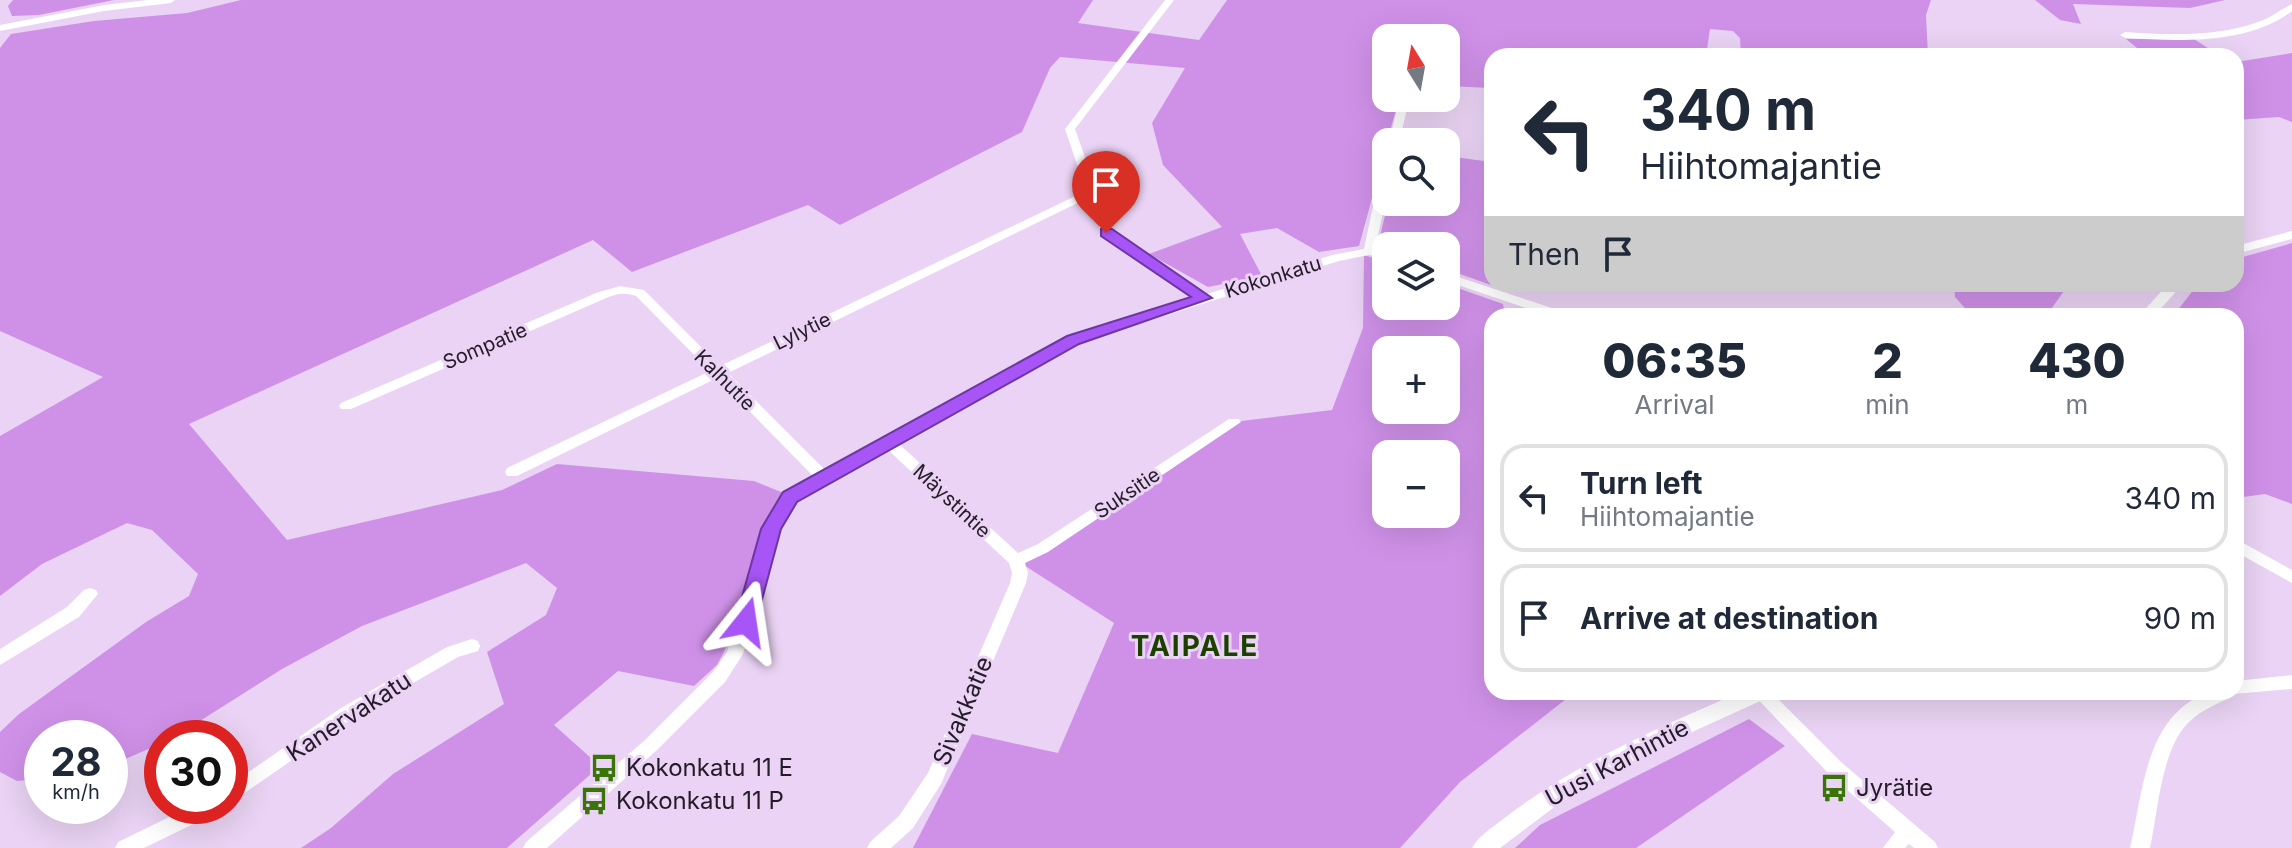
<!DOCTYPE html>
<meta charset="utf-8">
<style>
:root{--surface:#fff;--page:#f6f6f7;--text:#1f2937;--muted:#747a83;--line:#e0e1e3}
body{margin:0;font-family:Inter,sans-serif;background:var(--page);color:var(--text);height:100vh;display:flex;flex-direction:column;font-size:30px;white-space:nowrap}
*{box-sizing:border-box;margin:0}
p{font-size:26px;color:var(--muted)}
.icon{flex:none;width:44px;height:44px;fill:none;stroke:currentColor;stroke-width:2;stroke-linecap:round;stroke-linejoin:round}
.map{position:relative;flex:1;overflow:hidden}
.details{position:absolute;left:1484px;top:308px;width:760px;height:392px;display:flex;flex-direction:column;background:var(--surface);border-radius:24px;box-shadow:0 8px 32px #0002}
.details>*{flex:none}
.top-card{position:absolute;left:1484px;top:48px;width:760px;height:244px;border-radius:24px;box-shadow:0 8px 32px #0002;background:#fff;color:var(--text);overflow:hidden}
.needle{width:52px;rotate:349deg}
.controls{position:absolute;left:1372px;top:24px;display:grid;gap:16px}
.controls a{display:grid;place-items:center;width:88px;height:88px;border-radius:16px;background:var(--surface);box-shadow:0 8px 32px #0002;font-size:40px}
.speed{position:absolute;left:24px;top:720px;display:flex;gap:16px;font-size:40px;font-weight:700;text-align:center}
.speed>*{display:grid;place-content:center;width:104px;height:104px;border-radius:50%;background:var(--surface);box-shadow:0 8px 32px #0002;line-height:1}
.speed small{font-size:20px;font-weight:400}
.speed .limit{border:12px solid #d22;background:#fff;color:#111}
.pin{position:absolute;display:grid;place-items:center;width:68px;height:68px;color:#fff;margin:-82px -34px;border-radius:50% 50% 50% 0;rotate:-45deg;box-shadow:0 0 8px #0007}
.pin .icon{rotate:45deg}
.me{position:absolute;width:88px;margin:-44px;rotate:15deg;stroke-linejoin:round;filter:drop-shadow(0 0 6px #0008)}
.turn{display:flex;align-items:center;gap:28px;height:168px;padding:0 24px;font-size:36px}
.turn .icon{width:104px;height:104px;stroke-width:2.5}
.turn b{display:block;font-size:56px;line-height:68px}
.then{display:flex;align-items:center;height:76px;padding:0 24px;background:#0003;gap:16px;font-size:30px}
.eta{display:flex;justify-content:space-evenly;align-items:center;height:136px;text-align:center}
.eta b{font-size:48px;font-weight:800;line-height:56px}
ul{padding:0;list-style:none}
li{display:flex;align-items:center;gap:24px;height:108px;margin:0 16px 12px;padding:0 8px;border:4px solid var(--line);border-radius:24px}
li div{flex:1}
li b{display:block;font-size:30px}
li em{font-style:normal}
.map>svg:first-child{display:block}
.green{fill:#cf91e8;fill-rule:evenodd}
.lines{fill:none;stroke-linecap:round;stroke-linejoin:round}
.minor{fill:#fff;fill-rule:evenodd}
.tertiary{fill:#fff;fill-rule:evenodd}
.route{fill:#a855f7;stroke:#6d37a1;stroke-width:2}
.labels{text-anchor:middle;stroke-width:6;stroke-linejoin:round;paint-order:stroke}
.street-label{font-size:20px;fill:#231b27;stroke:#ead3f4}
.near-street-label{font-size:24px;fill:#231b27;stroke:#ead3f4}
.near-poi-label{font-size:24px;fill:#231b27;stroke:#ead3f4;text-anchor:start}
.district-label{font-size:28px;font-weight:bold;letter-spacing:2px;fill:#1b4000;stroke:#ead3f4}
</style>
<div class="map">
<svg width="2292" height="848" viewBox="0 0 2292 848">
<rect width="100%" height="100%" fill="#ead3f4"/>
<g class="green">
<polygon points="13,0 114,0 39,15 12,16 8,6"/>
<polygon points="241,0 1093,0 1078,23 1199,40 1227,0 1931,0 1926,15 1928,56 1741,56 1740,38 1733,31 1710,29 1706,56 1492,56 1492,88 1446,86 1446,38 1386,38 1386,98 1404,99 1395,113 1359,246 1319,252 1277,228 1240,234 1262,276 1208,287 1149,254 1222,227 1163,165 1152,123 1185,68 1060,57 1050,68 1022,132 840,225 808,205 632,272 593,240 189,424 287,540 502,490 557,464 754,481 786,494 766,526 724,652 717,665 694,686 618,671 554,725 600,766 507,848 301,848 331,828 393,774 504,704 487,652 546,615 557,588 526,563 362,626 282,669 173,738 162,738 162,743 114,764 110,765 110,738 42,738 42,779 17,781 0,772 0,732 19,714 146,622 189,596 198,574 152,530 127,523 42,564 0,596 0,436 103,377 0,331 0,48 11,34 94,21 187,13"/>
<polygon points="2035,0 2225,0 2190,8 2073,4 2081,24 2060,20"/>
<polygon points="2126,39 2194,39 2220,56 2147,56"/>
<polygon points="2292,53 2292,122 2279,117 2236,120 2236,62"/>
<polygon points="1446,156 1492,162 1492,284 1501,284 1502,289 1446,269 1446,246 1386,249 1378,246 1388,202 1446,202"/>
<polygon points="2292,243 2292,504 2265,494 2236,498 2236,316 2173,316 2198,284 2236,284 2236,259"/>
<path d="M 1364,255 L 1386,262 L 1386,306 L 1446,306 L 1446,284 L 1503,304 L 1505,316 L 1492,316 L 1492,692 L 1575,692 L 1460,782 L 1400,848 L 913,848 L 972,734 L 1058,753 L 1114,623 L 1016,560 L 1234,422 L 1332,410 L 1363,328 ZM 1386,350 L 1446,350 L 1446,410 L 1386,410 ZM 1386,454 L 1446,454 L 1446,514 L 1386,514 Z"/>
<polygon points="1954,284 2069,284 2046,316 1972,316 1955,297"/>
<polygon points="1749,719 1785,746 1636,848 1515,848 1540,825"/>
</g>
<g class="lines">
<g class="minor">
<polygon points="148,0 175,0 171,3 104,11 0,31 0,25 104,5"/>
<path d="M 1165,0 L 1174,0 L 1075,129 L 1111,231 L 1207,294 L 1332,255 L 1364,249 L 1380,173 L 1386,170 L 1386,199 L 1375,249 L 1386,250 L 1386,258 L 1369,255 L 1339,261 L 1078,343 L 898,443 L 1018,553 L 1038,544 L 1229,419 L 1239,419 L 1241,422 L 1048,552 L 1025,563 L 1028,573 L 1026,583 L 941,784 L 913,828 L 891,848 L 867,848 L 870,842 L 899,816 L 928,773 L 1010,583 L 1012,573 L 1009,563 L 887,449 L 795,501 L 779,529 L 743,654 L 725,682 L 657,750 L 547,848 L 523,848 L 526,842 L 645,740 L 713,672 L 727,652 L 763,529 L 785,493 L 814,477 L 717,378 L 517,476 L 507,476 L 505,472 L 507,468 L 710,371 L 636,296 C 624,292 615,294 604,299 L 351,409 L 341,409 L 339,406 L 341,403 L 596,293 L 620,286 L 644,290 L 720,366 L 1086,191 L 1065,129 ZM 1088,198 L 1102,235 L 1195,298 L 1068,337 L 826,471 L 728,373 Z"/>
<path d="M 2292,4 L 2292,11 C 2247,45 2178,41 2125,38 L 2120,35 L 2125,32 C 2168,35 2217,37 2258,22 C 2271,18 2280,10 2292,4 Z"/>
<polygon points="1402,106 1407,109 1399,142 1389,142 1397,109"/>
<polygon points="1446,273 1567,313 1569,316 1550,316 1446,281"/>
<polygon points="2236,539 2292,570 2292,583 2236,552"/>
<polygon points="90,588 96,590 98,594 79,617 0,665 0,649 67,607 84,590"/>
<polygon points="472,639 478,641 480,646 478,651 458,657 353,718 230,803 230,785 341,708 447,647"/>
<path d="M 2292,675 L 2292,689 L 2233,694 L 2231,697 C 2216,704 2200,711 2188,723 C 2161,750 2158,812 2150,848 L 2130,848 C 2142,798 2144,728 2194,699 C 2200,696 2205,693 2211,692 C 2219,691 2228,692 2236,692 L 2236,681 Z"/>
<polygon points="1751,692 1771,692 1841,762 1935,842 1938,848 1914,848 1909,844 1905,848 1883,848 1895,832 1829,774"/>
<polygon points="192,806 220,806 218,812 144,848 115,848 118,842"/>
</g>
<g class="tertiary">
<polygon points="2292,231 2292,239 2236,254 2236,246"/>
<polygon points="2168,284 2183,284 2154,316 2139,316"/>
<path d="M 1740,692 L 1770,692 L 1767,698 L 1657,748 L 1590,785 L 1557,805 L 1500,848 L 1472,848 C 1478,836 1492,828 1503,819 C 1574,764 1658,728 1740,692 Z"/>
</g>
</g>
<polygon class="route" points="1101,229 1112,229 1212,298 1079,344 797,502 781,529 756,622 746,630 738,628 735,622 761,529 783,492 1067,336 1191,297 1101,236"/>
<defs>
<symbol id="bus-bare" viewBox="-9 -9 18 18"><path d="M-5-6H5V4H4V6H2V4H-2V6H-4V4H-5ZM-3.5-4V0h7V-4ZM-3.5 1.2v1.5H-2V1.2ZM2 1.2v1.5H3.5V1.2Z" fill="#397408" stroke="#ead3f4" stroke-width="2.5" paint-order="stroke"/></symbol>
</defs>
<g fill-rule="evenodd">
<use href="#bus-bare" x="584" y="748" width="40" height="40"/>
<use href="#bus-bare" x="1814" y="768" width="40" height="40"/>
<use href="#bus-bare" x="574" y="781" width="40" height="40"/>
</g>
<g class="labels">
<g class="street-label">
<text transform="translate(1273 277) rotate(-17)" y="7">Kokonkatu</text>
<text transform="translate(802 331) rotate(-26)" y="7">Lylytie</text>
<text transform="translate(485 346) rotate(-23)" y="7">Sompatie</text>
<text transform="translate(725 380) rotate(45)" y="7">Kalhutie</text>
<text transform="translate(1127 493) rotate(-34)" y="7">Suksitie</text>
<text transform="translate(952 501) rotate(43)" y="7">Mäystintie</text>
</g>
<g class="near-street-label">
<text transform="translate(963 711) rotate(-67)" y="8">Sivakkatie</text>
<text transform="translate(349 717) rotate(-33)" y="8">Kanervakatu</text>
<text transform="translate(1617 763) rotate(-28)" y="8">Uusi Karhintie</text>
</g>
<g class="near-poi-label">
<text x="626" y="776">Kokonkatu 11 E</text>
<text x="1856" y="796">Jyrätie</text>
<text x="616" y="809">Kokonkatu 11 P</text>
</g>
<g class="district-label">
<text x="1195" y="656">TAIPALE</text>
</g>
</g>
</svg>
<div class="controls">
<a><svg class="needle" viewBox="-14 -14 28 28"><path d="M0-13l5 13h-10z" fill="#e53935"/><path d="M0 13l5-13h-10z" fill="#747a83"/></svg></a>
<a><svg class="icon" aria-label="search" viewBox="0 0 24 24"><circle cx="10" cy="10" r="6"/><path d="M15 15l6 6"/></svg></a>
<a><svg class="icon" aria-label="layers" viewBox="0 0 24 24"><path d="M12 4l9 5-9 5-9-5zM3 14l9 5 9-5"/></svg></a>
<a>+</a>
<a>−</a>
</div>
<div class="speed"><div>28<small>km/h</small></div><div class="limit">30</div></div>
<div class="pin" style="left:1106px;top:233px;background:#d93025"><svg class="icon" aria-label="arrive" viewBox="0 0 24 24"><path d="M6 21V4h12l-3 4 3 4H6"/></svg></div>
<svg class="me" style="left:746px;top:622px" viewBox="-20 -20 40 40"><path d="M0-17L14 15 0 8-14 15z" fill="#a855f7" stroke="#fff" stroke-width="4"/></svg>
<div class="top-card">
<div class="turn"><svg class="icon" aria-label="left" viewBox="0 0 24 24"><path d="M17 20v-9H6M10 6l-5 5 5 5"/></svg><div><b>340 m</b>Hiihtomajantie</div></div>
<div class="then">Then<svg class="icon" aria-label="arrive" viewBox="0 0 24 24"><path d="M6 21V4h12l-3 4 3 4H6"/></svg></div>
</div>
<section class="details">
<div class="eta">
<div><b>06:35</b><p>Arrival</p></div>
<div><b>2</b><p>min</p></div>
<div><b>430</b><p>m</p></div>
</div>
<ul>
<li><svg class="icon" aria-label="left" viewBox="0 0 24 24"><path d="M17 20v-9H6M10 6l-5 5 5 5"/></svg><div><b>Turn left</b><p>Hiihtomajantie</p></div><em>340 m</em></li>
<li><svg class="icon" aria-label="arrive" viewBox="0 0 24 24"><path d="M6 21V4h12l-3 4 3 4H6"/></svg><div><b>Arrive at destination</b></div><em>90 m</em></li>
</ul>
</section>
</div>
